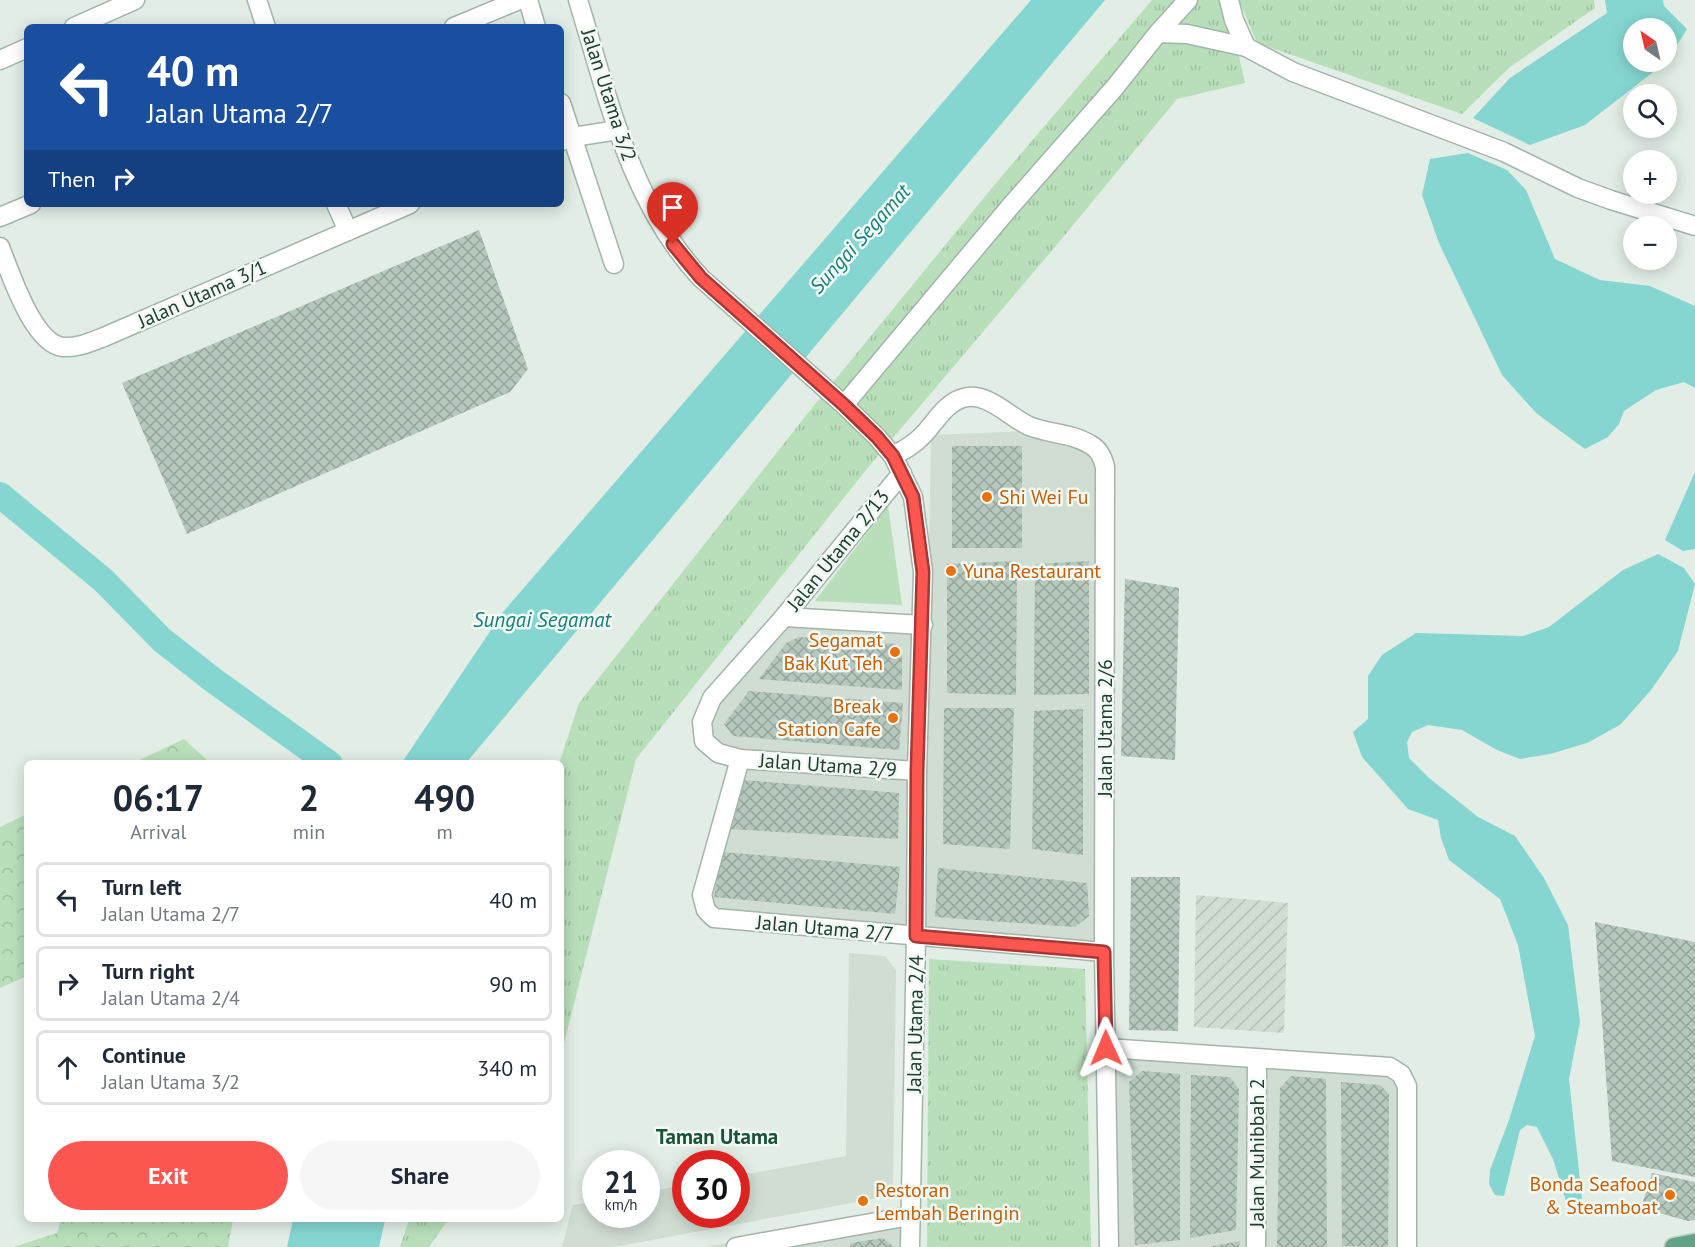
<!DOCTYPE html>
<meta charset="utf-8">
<style>
:root{--surface:#fff;--page:#f6f6f7;--text:#1f2937;--muted:#747a83;--line:#e0e1e3;--accent:#fb5650}
body{margin:0;font-family:"PT Sans",sans-serif;background:var(--page);color:var(--text);height:100vh;display:flex;flex-direction:column;font-size:22px;white-space:nowrap}
*{box-sizing:border-box;margin:0}
p{font-size:20px;color:var(--muted)}
.icon{flex:none;width:33px;height:33px;fill:none;stroke:currentColor;stroke-width:2;stroke-linecap:round;stroke-linejoin:round}
.map{position:relative;flex:1;overflow:hidden}
.drawer{position:absolute;left:24px;top:760px;width:540px;height:462px;display:flex;flex-direction:column;background:var(--surface);border-radius:9px;box-shadow:0 3px 15px #0003}
.drawer>*{flex:none}
.top-card{position:absolute;left:24px;top:24px;width:540px;height:183px;border-radius:9px;box-shadow:0 3px 15px #0003;background:#1a4fa0;color:#fff;overflow:hidden}
.needle{width:39px;rotate:326deg}
.buttons{position:absolute;left:1623px;top:18px;display:grid;gap:12px}
.buttons a{display:grid;place-items:center;width:54px;height:54px;border-radius:50%;background:var(--surface);box-shadow:0 3px 15px #0003;font-size:30px}
.speed{position:absolute;left:582px;top:1150px;display:flex;gap:12px;font-size:30px;font-weight:700;text-align:center}
.speed>*{display:grid;place-content:center;width:78px;height:78px;border-radius:50%;background:var(--surface);box-shadow:0 3px 15px #0003;line-height:1}
.speed small{font-size:15px;font-weight:400}
.speed .limit{border:9px solid #d22;background:#fff;color:#111}
.pin{position:absolute;display:grid;place-items:center;width:51px;height:51px;color:#fff;margin:-62px -26px;border-radius:50% 50% 50% 0;rotate:-45deg;box-shadow:0 0 6px #0007}
.pin .icon{rotate:45deg}
.me{position:absolute;width:66px;margin:-33px;rotate:359deg;stroke-linejoin:round;filter:drop-shadow(0 0 4px #0008)}
.turn{display:flex;align-items:center;gap:21px;height:126px;padding:0 24px;font-size:27px}
.turn .icon{width:78px;height:78px;stroke-width:2.5}
.turn b{display:block;font-size:42px;line-height:51px}
.then{display:flex;align-items:center;height:57px;padding:0 24px;background:#0003;gap:12px;font-size:22px}
.eta{display:flex;justify-content:space-evenly;align-items:center;height:102px;text-align:center}
.eta b{font-size:36px;font-weight:600;line-height:42px}
.action{display:flex;gap:12px;margin-top:auto;padding:12px 24px}
.action a{flex:1;height:69px;border-radius:36px;background:var(--accent);color:#fff;font-size:24px;font-weight:600;line-height:69px;text-align:center}
.action a+a{background:var(--page);color:var(--text)}
ul{padding:0;list-style:none}
li{display:flex;align-items:center;gap:18px;height:75px;margin:0 12px 9px;padding:0 12px;border:3px solid var(--line);border-radius:9px}
li div{flex:1}
li b{display:block;font-size:22px}
li em{font-style:normal}
.map>svg:first-child{display:block}
.built{fill:#cfddd3}
.industrial{fill:url(#industrial-furrows)}
.grass{fill:#b8dfba}
.forest{fill:url(#forest-crowns)}
.park{fill:url(#park-tufts)}
.water{fill:#85d6d1}
.lines{fill:none;stroke-linecap:round;stroke-linejoin:round}
.river{stroke:#85d6d1;stroke-width:26}
.building{fill:url(#building-cross-hatch)}
.minor-casing{stroke:#a3b5ab;stroke-width:21}
.major-casing{stroke:#c1c9c5;stroke-width:21}
.minor{stroke:#fff;stroke-width:18}
.major{stroke:#62a586;stroke-width:18}
.route-casing{stroke:#a33834;stroke-width:15}
.route{stroke:#fb5650;stroke-width:10}
.food-dot{fill:#e8710a;stroke:#f2f9f4;stroke-width:2}
.labels{text-anchor:middle;stroke-width:5;stroke-linejoin:round;paint-order:stroke}
.street-label{font-size:20px;fill:#203f30;stroke:#f2f9f4}
.food-label{font-size:20px;fill:#c56008;stroke:#f2f9f4;text-anchor:start}
.water-label{font-size:21px;font-style:italic;fill:#167f7a;stroke:#f2f9f4}
.neighbourhood-label{font-size:21px;font-weight:bold;fill:#1a5239;stroke:#f2f9f4}
</style>
<div class="map">
<svg width="1695" height="1247" viewBox="0 0 1695 1247">
<defs>
<pattern id="industrial-furrows" width="10" height="10" patternUnits="userSpaceOnUse" patternTransform="scale(1.5)"><rect width="10" height="10" fill="#cfddd3"/><path d="M-1 1l2-2M0 10L10 0M9 11l2-2" fill="none" stroke="#b1bfb5"/></pattern>
<pattern id="forest-crowns" width="20" height="18" patternUnits="userSpaceOnUse" patternTransform="scale(1.5)"><rect width="20" height="18" fill="#b8dfba"/><path d="M2 6a3 3 0 1 1 6 0M12 15a3 3 0 1 1 6 0" fill="none" stroke="#9ec0a0"/></pattern>
<pattern id="park-tufts" width="24" height="20" patternUnits="userSpaceOnUse" patternTransform="scale(1.5)"><rect width="24" height="20" fill="#b8dfba"/><path d="M3 7l-1-3M5 7V3M7 7l1-3M15 17l-1-3M17 17v-4M19 17l1-3" fill="none" stroke="#9ec0a0"/></pattern>
<pattern id="building-cross-hatch" width="8" height="8" patternUnits="userSpaceOnUse" patternTransform="scale(1.5)"><rect width="8" height="8" fill="#b6c8bd"/><path d="M0 0l8 8M0 8l8-8" fill="none" stroke="#94a49a"/></pattern>
</defs>
<rect width="100%" height="100%" fill="#e1ede5"/>
<g class="built">
<polygon points="1030,431 1089,450 1111,469 1111,947 701,913 732,764 699,742 708,696 784,608 928,617 931,435"/>
<polygon points="849,953 885,956 896,970 893,1188 884,1197 614,1247 563,1247 562,1246 573,1205 595,1201 596,1215 646,1215 647,1192 685,1185 686,1215 736,1215 737,1176 846,1156"/>
<polygon points="1100,1041 1408,1071 1412,1247 1104,1247"/>
<polygon points="916,1210 916,1247 705,1247 846,1220"/>
</g>
<polygon class="industrial" points="1196,895 1288,903 1284,1033 1194,1027"/>
<polygon class="grass" points="888,506 902,605 815,601"/>
<g class="forest">
<polygon points="184,739 210,763 133,763"/>
<polygon points="27,814 27,976 0,988 0,827"/>
<polygon points="61,1220 233,1220 228,1247 13,1247 57,1233"/>
</g>
<g class="park">
<polygon points="1152,0 1226,0 1245,83 1177,99 1060,241 870,465 636,759 561,1055 561,764 559,764 579,703 812,408 996,183"/>
<polygon points="1239,0 1594,0 1595,8 1510,67 1462,114 1257,43"/>
<polygon points="929,959 1085,969 1091,1247 927,1247"/>
<polygon points="409,1220 448,1220 429,1247 400,1247"/>
</g>
<g class="water">
<polygon points="1031,0 1105,0 466,763 401,764 503,612"/>
<polygon points="1605,0 1663,0 1664,6 1687,29 1667,61 1666,28 1634,28 1634,62 1666,62 1585,125 1530,145 1473,118 1510,78 1607,13"/>
<polygon points="1468,153 1507,170 1526,190 1555,259 1600,280 1650,286 1695,306 1695,388 1684,382 1656,390 1624,411 1619,424 1608,437 1585,449 1536,413 1502,375 1439,243 1422,195 1430,159"/>
<polygon points="1695,472 1695,549 1683,551 1665,540"/>
<polygon points="1658,554 1684,568 1695,584 1678,651 1651,690 1620,725 1587,743 1550,754 1520,759 1497,750 1462,730 1428,725 1412,732 1407,742 1409,758 1429,778 1478,817 1515,836 1544,878 1568,925 1580,1022 1569,1079 1583,1208 1570,1214 1553,1159 1537,1127 1527,1125 1520,1130 1504,1196 1495,1195 1489,1184 1490,1170 1509,1120 1535,1036 1518,945 1500,899 1449,860 1441,838 1438,820 1408,809 1362,757 1353,732 1368,719 1368,676 1382,655 1416,633 1523,636 1549,627 1623,570"/>
<polygon points="293,1220 385,1220 379,1247 287,1247"/>
</g>
<g class="lines">
<polyline class="river" points="0,495 103,580 162,640 213,680 330,764"/>
</g>
<g class="building">
<polygon points="479,230 528,369 510,392 187,534 122,383"/>
<rect x="952" y="446" width="70" height="102"/>
<polygon points="1017,561 1016,695 947,693 947,564"/>
<polygon points="1089,561 1089,694 1034,695 1035,564"/>
<polygon points="1125,579 1179,588 1175,760 1121,756"/>
<polygon points="799,637 895,644 902,654 902,690 759,679 786,643"/>
<polygon points="749,691 903,703 899,750 733,736 724,724"/>
<polygon points="944,708 1014,708 1010,849 943,844"/>
<polygon points="1083,709 1083,855 1032,849 1034,711"/>
<polygon points="743,780 899,793 898,839 730,829"/>
<polygon points="722,852 900,867 895,914 714,897"/>
<polygon points="938,868 1087,883 1089,916 1075,927 935,917"/>
<polygon points="1131,877 1180,877 1178,1031 1129,1030"/>
<polygon points="1595,922 1695,942 1695,1177 1612,1161"/>
<polygon points="1142,1071 1180,1074 1180,1240 1135,1245 1129,1082"/>
<polygon points="1191,1075 1230,1077 1239,1089 1236,1230 1190,1238"/>
<polygon points="1291,1076 1326,1079 1327,1247 1277,1247 1280,1088"/>
<polygon points="1341,1082 1380,1085 1389,1094 1388,1247 1342,1246"/>
<polygon points="1652,1173 1695,1182 1695,1220 1688,1221 1641,1208"/>
<polygon points="883,1238 894,1247 850,1247 851,1243"/>
<polygon points="1240,1241 1239,1247 1213,1247 1213,1246"/>
</g>
<g class="lines">
<defs>
<g id="minor">
<polyline points="257,0 266,27"/>
<polyline points="528,0 536,27"/>
<path d="M 578,0 C 608,97 630,202 701,278 L 844,405 L 877,437 L 893,456 L 913,497 L 923,572 L 917,771 L 916,936 L 910,1247"/>
<polyline points="1229,0 1234,20 1246,47"/>
<polyline points="74,27 135,0"/>
<polyline points="454,27 519,0"/>
<polyline points="1158,33 1187,34 1246,47 1293,72 1504,152 1578,188 1611,200 1695,226"/>
<polyline points="0,60 27,48"/>
<polyline points="561,103 614,264"/>
<polyline points="561,141 573,137 618,130"/>
<polyline points="336,204 348,231"/>
<polyline points="0,217 31,204"/>
<path d="M 0,247 C 10,272 33,344 63,347 C 78,348 91,342 104,337 L 410,204"/>
<polyline points="844,405 1009,208 1116,86 1158,33 1188,0"/>
<path d="M 893,456 C 904,450 915,444 923,435 C 936,422 944,404 963,398 C 987,391 1009,417 1029,426 C 1049,434 1072,433 1091,445 C 1100,450 1103,458 1105,467 L 1104,952 L 1109,1247"/>
<polyline points="902,473 784,617 712,698 702,722 704,741 718,753 740,759 917,771"/>
<polyline points="784,617 923,625"/>
<polyline points="740,759 702,895 706,910 714,918 1104,952"/>
<polyline points="1106,1048 1390,1067 1401,1074 1407,1086 1407,1247"/>
<polyline points="736,1247 910,1216"/>
<polyline points="1256,1247 1257,1059"/>
</g>
<polyline id="major" points="1674,1247 1695,1243"/>
</defs>
<use href="#minor" class="minor-casing"/>
<use href="#major" class="major-casing"/>
<use href="#minor" class="minor"/>
<use href="#major" class="major"/>
</g>
<g class="lines">
<defs>
<polyline id="route" points="673,244 701,278 844,405 877,437 893,456 913,497 923,572 917,771 916,936 1104,952 1106,1048"/>
</defs>
<use href="#route" class="route-casing"/>
<use href="#route" class="route"/>
</g>
<g class="food-dot">
<circle cx="987" cy="497" r="6"/>
<circle cx="951" cy="571" r="6"/>
<circle cx="895" cy="652" r="6"/>
<circle cx="893" cy="718" r="6"/>
<circle cx="1670" cy="1195" r="6"/>
<circle cx="863" cy="1201" r="6"/>
</g>
<g class="labels">
<g class="street-label">
<text transform="translate(609 95) rotate(72)" y="7">Jalan Utama 3/2</text>
<text transform="translate(202 294) rotate(-24)" y="7">Jalan Utama 3/1</text>
<text transform="translate(838 550) rotate(-51)" y="7">Jalan Utama 2/13</text>
<text transform="translate(1105 728) rotate(-90)" y="7">Jalan Utama 2/6</text>
<text transform="translate(828 765) rotate(4)" y="7">Jalan Utama 2/9</text>
<text transform="translate(825 928) rotate(5)" y="7">Jalan Utama 2/7</text>
<text transform="translate(915 1024) rotate(-89)" y="7">Jalan Utama 2/4</text>
<text transform="translate(1257 1153) rotate(-90)" y="7">Jalan Muhibbah 2</text>
</g>
<g class="food-label">
<text x="999" y="504">Shi Wei Fu</text>
<text x="963" y="578">Yuna Restaurant</text>
<text x="883" y="647" text-anchor="end">Segamat<tspan x="883" dy="23">Bak Kut Teh</tspan></text>
<text x="881" y="713" text-anchor="end">Break<tspan x="881" dy="23">Station Cafe</tspan></text>
<text x="1658" y="1191" text-anchor="end">Bonda Seafood<tspan x="1658" dy="23">&amp; Steamboat</tspan></text>
<text x="875" y="1197">Restoran<tspan x="875" dy="23">Lembah Beringin</tspan></text>
</g>
<g class="water-label">
<text transform="translate(860 239) rotate(-48)" y="7">Sungai Segamat</text>
<text x="542" y="627">Sungai Segamat</text>
</g>
<g class="neighbourhood-label">
<text x="717" y="1144">Taman Utama</text>
</g>
</g>
</svg>
<div class="buttons">
<a><svg class="needle" viewBox="-14 -14 28 28"><path d="M0-13l5 13h-10z" fill="#e53935"/><path d="M0 13l5-13h-10z" fill="#747a83"/></svg></a>
<a><svg class="icon" aria-label="search" viewBox="0 0 24 24"><circle cx="10" cy="10" r="6"/><path d="M15 15l6 6"/></svg></a>
<a>+</a>
<a>−</a>
</div>
<div class="speed"><div>21<small>km/h</small></div><div class="limit">30</div></div>
<div class="pin" style="left:673px;top:244px;background:#d93025"><svg class="icon" aria-label="arrive" viewBox="0 0 24 24"><path d="M6 21V4h12l-3 4 3 4H6"/></svg></div>
<svg class="me" style="left:1106px;top:1048px" viewBox="-20 -20 40 40"><path d="M0-17L14 15 0 8-14 15z" fill="#fb5650" stroke="#fff" stroke-width="4"/></svg>
<div class="top-card">
<div class="turn"><svg class="icon" aria-label="left" viewBox="0 0 24 24"><path d="M17 20v-9H6M10 6l-5 5 5 5"/></svg><div><b>40 m</b>Jalan Utama 2/7</div></div>
<div class="then">Then<svg class="icon" aria-label="right" viewBox="0 0 24 24"><path d="M7 20v-9h11M14 6l5 5-5 5"/></svg></div>
</div>
<section class="drawer">
<div class="eta">
<div><b>06:17</b><p>Arrival</p></div>
<div><b>2</b><p>min</p></div>
<div><b>490</b><p>m</p></div>
</div>
<ul>
<li><svg class="icon" aria-label="left" viewBox="0 0 24 24"><path d="M17 20v-9H6M10 6l-5 5 5 5"/></svg><div><b>Turn left</b><p>Jalan Utama 2/7</p></div><em>40 m</em></li>
<li><svg class="icon" aria-label="right" viewBox="0 0 24 24"><path d="M7 20v-9h11M14 6l5 5-5 5"/></svg><div><b>Turn right</b><p>Jalan Utama 2/4</p></div><em>90 m</em></li>
<li><svg class="icon" aria-label="ahead" viewBox="0 0 24 24"><path d="M12 20V5M6 11l6-6 6 6"/></svg><div><b>Continue</b><p>Jalan Utama 3/2</p></div><em>340 m</em></li>
</ul>
<div class="action"><a>Exit</a><a>Share</a></div>
</section>
</div>
